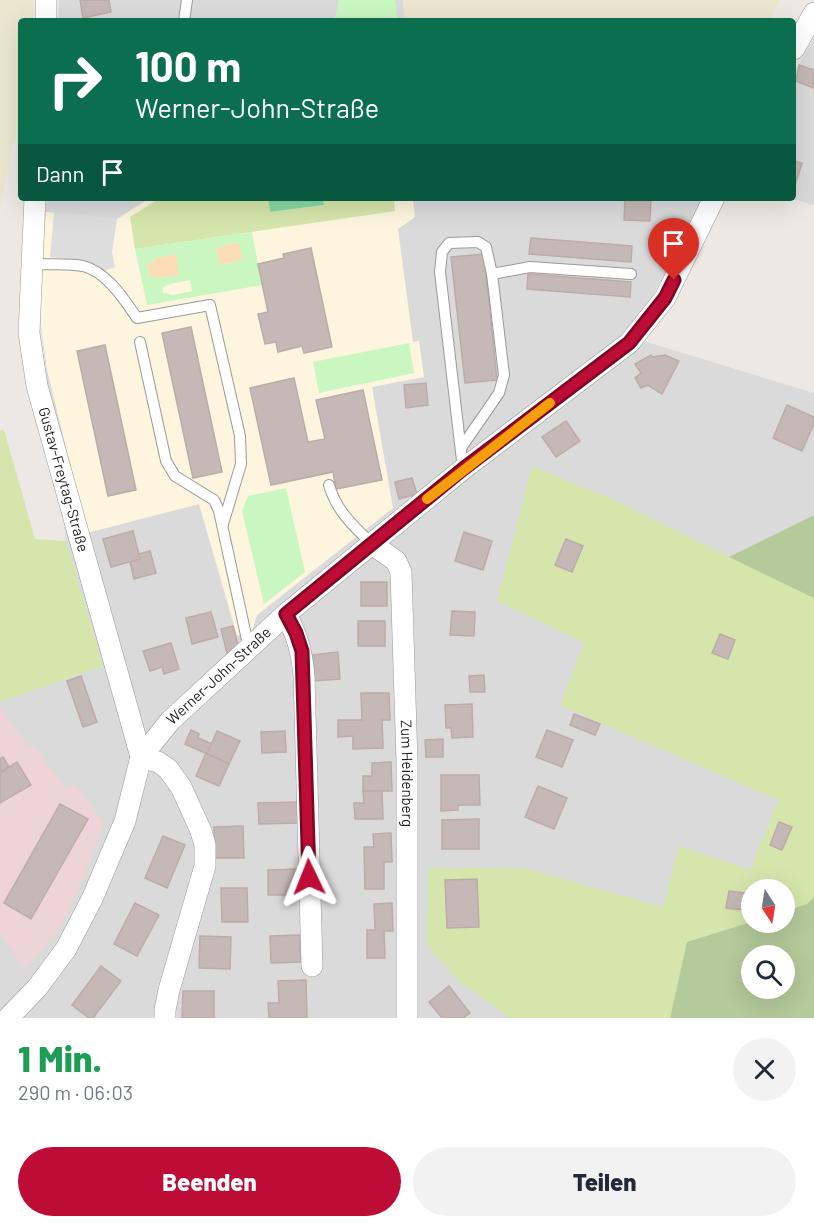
<!DOCTYPE html>
<html lang="de">
<meta charset="utf-8">
<style>
:root{--surface:#fff;--page:#f2f2f3;--text:#1f2937;--muted:#747a83;--accent:#bd0c36}
body{margin:0;font-family:Barlow,sans-serif;background:var(--page);color:var(--text);height:100vh;display:flex;flex-direction:column;font-size:22px;white-space:nowrap}
*{box-sizing:border-box;margin:0}
p{font-size:20px;color:var(--muted)}
.icon{flex:none;width:33px;height:33px;fill:none;stroke:currentColor;stroke-width:2;stroke-linecap:round;stroke-linejoin:round}
.map{position:relative;height:1018px;overflow:hidden}
.details{display:flex;flex-direction:column;background:var(--surface);flex:1}
.details>*{flex:none}
.hud{position:absolute;left:18px;top:18px;width:778px;height:183px;border-radius:6px;box-shadow:0 6px 24px #0002;background:#0b6e4f;color:#fff;overflow:hidden}
.needle{width:39px;rotate:168deg}
.buttons{position:absolute;left:741px;top:879px;display:grid;gap:12px}
.buttons a{display:grid;place-items:center;width:54px;height:54px;border-radius:50%;background:var(--surface);box-shadow:0 6px 24px #0002;font-size:30px}
.pin{position:absolute;display:grid;place-items:center;width:51px;height:51px;color:#fff;margin:-62px -26px;border-radius:50% 50% 50% 0;rotate:-45deg;box-shadow:0 0 6px #0007}
.pin .icon{rotate:45deg}
.me{position:absolute;width:66px;margin:-33px;rotate:358deg;stroke-linejoin:round;filter:drop-shadow(0 0 4px #0008)}
.turn{display:flex;align-items:center;gap:21px;height:126px;padding:0 18px;font-size:27px}
.turn .icon{width:78px;height:78px;stroke-width:2.5}
.turn b{display:block;font-size:42px;line-height:51px}
.then{display:flex;align-items:center;height:57px;padding:0 18px;background:#0003;gap:12px;font-size:22px}
.round{display:grid;place-items:center;flex:none;width:63px;height:63px;border-radius:32px;background:var(--page)}
.summary{display:flex;align-items:center;justify-content:space-between;height:102px;padding:0 18px}
h1{font-size:36px;font-weight:800;line-height:45px;color:#1e9e55}
.action{display:flex;gap:12px;margin-top:auto;padding:12px 18px}
.action a{flex:1;height:69px;border-radius:36px;background:var(--accent);color:#fff;font-size:24px;font-weight:800;line-height:69px;text-align:center}
.action a+a{background:var(--page);color:var(--text)}
.map>svg:first-child{display:block}
.residential{fill:#dbdada}
.commercial{fill:#eed3d8}
.education{fill:#fdf5dd}
.farmland{fill:#ebe7cf}
.grass{fill:#d5e5ac}
.forest{fill:#b4ca9a;fill-rule:evenodd}
.sand{fill:#fadcb5}
.park{fill:#caf6c2;fill-rule:evenodd}
.pitch{fill:#86d8a5}
.parking{fill:#ddd}
.building{fill:#c5b9b7;stroke:#beaba7;stroke-width:1.5}
.lines{fill:none;stroke-linecap:round;stroke-linejoin:round}
.lane-casing{stroke:#9a9a9a;stroke-width:12}
.street-casing{stroke:#9a9a9a;stroke-width:22}
.lane{stroke:#fff;stroke-width:10}
.street{stroke:#fff;stroke-width:21}
.route-casing{stroke:#7b0823;stroke-width:15}
.route{stroke:#bd0c36;stroke-width:10}
.slow{stroke:#f59e0b;stroke-width:10}
.labels{text-anchor:middle;stroke-width:4.5;stroke-linejoin:round;paint-order:stroke}
.street-label{font-size:15px;fill:#1d1d1d;stroke:#fff}
</style>
<div class="map">
<svg width="814" height="1018" viewBox="0 0 814 1018">
<rect width="100%" height="100%" fill="#ede8e3"/>
<g class="residential">
<polygon points="59,0 403,0 405,21 58,21"/>
<polygon points="814,38 814,205 789,198 794,198 794,73"/>
<polygon points="47,198 703,198 652,297 624,335 814,393 814,515 730,557 814,598 814,897 785,911 784,890 752,890 751,922 687,942 670,1018 0,1018 0,702 103,666 66,541 38,301"/>
</g>
<polygon class="commercial" points="2,710 29,747 33,745 66,789 75,785 104,822 89,863 60,927 25,969 0,933 0,711"/>
<polygon class="education" points="150,198 413,198 415,217 398,229 413,342 419,341 424,377 372,387 393,508 257,615 252,631 237,636 199,504 87,533 47,370 38,301 46,212 117,219"/>
<g class="farmland">
<polygon points="0,0 33,0 33,21 21,21 21,123 12,146 0,209"/>
<polygon points="403,0 781,0 769,21 405,21"/>
</g>
<g class="grass">
<polygon points="160,198 268,198 270,212 324,205 323,198 394,198 395,211 135,249 130,217"/>
<polygon points="0,430 4,430 35,539 66,541 103,666 0,702"/>
<polygon points="532,466 616,501 814,598 814,897 807,904 785,911 784,890 752,890 751,922 687,942 670,1018 510,1018 460,982 427,946 428,868 524,868 663,907 679,846 750,870 778,800 560,705 584,643 497,601"/>
</g>
<g class="forest">
<polygon points="814,515 814,598 729,557"/>
<path d="M 814,897 L 814,1018 L 670,1018 L 687,942 L 751,922 L 784,922 L 785,911 L 807,904 ZM 752,956 L 784,956 L 784,988 L 752,988 Z"/>
</g>
<g class="sand">
<polygon points="239,242 243,260 220,265 216,248"/>
<polygon points="176,254 180,275 159,278 149,276 147,265 156,258"/>
</g>
<g class="park">
<polygon points="339,0 395,0 398,21 334,21"/>
<path d="M 252,232 L 262,285 L 147,305 L 135,249 ZM 238,242 L 243,260 L 220,265 L 216,248 ZM 176,254 L 179,275 L 159,278 L 149,276 L 147,265 L 156,258 ZM 190,280 L 192,291 L 173,295 L 163,293 L 162,288 L 170,284 Z"/>
<polygon points="409,343 414,373 319,393 313,362"/>
<polygon points="286,488 305,572 264,604 242,511 248,496"/>
</g>
<polygon class="pitch" points="268,198 323,198 324,205 270,212"/>
<polygon class="parking" points="54,212 117,219 112,253 115,267 104,271 89,262 50,257"/>
<g class="building">
<polygon points="80,0 109,0 111,12 83,18"/>
<polygon points="799,65 814,70 813,88 796,81"/>
<polygon points="794,161 802,163 794,189"/>
<polygon points="625,198 651,198 650,221 624,220"/>
<polygon points="531,238 632,246 631,262 529,254"/>
<polygon points="311,248 332,347 304,353 302,346 278,352 276,342 265,344 258,314 268,312 258,264 284,258 283,254"/>
<polygon points="484,254 497,380 465,383 451,257"/>
<polygon points="528,274 631,282 630,297 527,289"/>
<polygon points="191,327 222,472 193,478 162,333"/>
<polygon points="105,345 136,490 108,496 77,351"/>
<polygon points="651,355 652,357 665,355 679,361 662,394 648,385 641,388 635,378 641,373 635,364"/>
<polygon points="294,378 308,442 325,439 316,400 363,390 382,480 336,489 333,472 271,485 250,388"/>
<polygon points="426,383 428,405 406,408 404,385"/>
<polygon points="787,405 814,417 814,424 802,451 773,438"/>
<polygon points="566,421 580,441 556,457 542,437"/>
<polygon points="412,478 417,494 399,499 395,482"/>
<polygon points="133,531 140,559 111,567 103,539"/>
<polygon points="464,532 492,541 483,570 455,561"/>
<polygon points="566,539 583,546 572,572 555,565"/>
<polygon points="150,551 156,573 134,579 130,562 140,559 139,554"/>
<rect x="361" y="582" width="26" height="24"/>
<polygon points="452,611 475,612 474,636 450,635"/>
<polygon points="211,612 218,637 192,644 186,618"/>
<rect x="358" y="621" width="27" height="25"/>
<polygon points="233,626 238,645 227,653 221,629"/>
<polygon points="720,634 735,640 728,659 712,653"/>
<polygon points="171,643 179,669 164,674 162,667 150,671 143,651"/>
<polygon points="338,652 340,679 314,681 312,655"/>
<polygon points="484,675 485,692 470,692 469,676"/>
<polygon points="81,676 97,722 83,727 67,681"/>
<polygon points="361,693 389,693 390,720 382,720 383,748 353,749 353,736 338,737 338,720 362,720"/>
<polygon points="472,704 473,737 452,738 451,728 446,728 445,705"/>
<polygon points="574,714 600,724 595,735 570,725"/>
<polygon points="191,730 199,734 198,738 212,744 207,754 185,744"/>
<polygon points="547,730 573,740 562,767 536,757"/>
<polygon points="217,731 240,741 229,764 207,754"/>
<polygon points="285,731 286,752 262,753 261,732"/>
<polygon points="443,739 443,757 426,757 425,740"/>
<polygon points="206,753 229,764 219,786 196,776"/>
<polygon points="3,757 9,767 0,773 0,759"/>
<polygon points="17,762 31,785 0,803 0,773"/>
<polygon points="391,762 392,791 363,791 363,776 372,776 372,763"/>
<polygon points="441,775 479,775 480,805 458,805 458,810 441,811"/>
<polygon points="538,786 567,798 554,829 525,817"/>
<polygon points="363,791 382,791 383,819 355,819 354,803 364,803"/>
<polygon points="300,802 301,823 259,824 258,803"/>
<polygon points="60,804 88,819 31,919 4,903"/>
<polygon points="479,819 479,849 442,849 442,820"/>
<polygon points="779,822 792,827 782,850 770,845"/>
<polygon points="243,826 244,858 215,858 214,827"/>
<polygon points="391,833 392,862 384,862 384,889 365,889 364,847 374,847 373,834"/>
<polygon points="163,836 185,845 167,888 145,878"/>
<polygon points="298,869 298,895 268,895 268,870"/>
<polygon points="477,879 479,927 447,928 445,880"/>
<polygon points="221,888 247,888 248,922 222,922"/>
<polygon points="729,891 745,893 743,910 726,908"/>
<polygon points="135,903 159,915 137,956 114,944"/>
<polygon points="392,903 393,931 384,931 385,958 367,958 367,930 375,930 374,904"/>
<polygon points="300,935 301,962 271,963 270,936"/>
<polygon points="200,936 231,937 230,969 199,968"/>
<polygon points="101,966 121,981 93,1018 89,1018 72,1005"/>
<polygon points="306,980 307,1018 269,1018 268,1003 279,1003 278,981"/>
<polygon points="449,986 470,1013 463,1018 442,1018 429,1002"/>
<polygon points="183,991 214,991 214,1018 182,1018"/>
</g>
<g class="lines">
<defs>
<g id="lane">
<polyline points="184,21 187,0"/>
<path d="M 30,264 C 47,265 67,263 83,266 C 107,272 124,299 137,318 L 210,305 L 240,436 L 241,464 L 223,524"/>
<polyline points="140,342 166,461 175,476 214,500 219,511 249,649"/>
<polyline points="461,448 499,393 504,375 492,274"/>
<polyline points="463,469 440,272 442,252 449,243 478,242 486,247 492,274 530,267 631,274"/>
<path d="M 329,485 C 336,510 353,526 372,544"/>
</g>
<g id="street">
<polyline points="46,0 46,21"/>
<polyline points="794,49 814,13"/>
<path id="s1" d="M 35,198 L 29,333 L 37,386 L 141,757"/>
<path id="s2" d="M 372,544 L 396,561 L 401,572 L 407,762 L 407,1018"/>
<path d="M 286,614 C 297,635 302,652 304,676 L 312,966"/>
<polyline points="141,757 158,762 168,769 181,787 201,831 205,845 205,866 169,990 165,1010 165,1018"/>
<path id="s3" d="M 8,1018 L 37,988 L 66,949 L 92,899 L 125,821 L 141,757 L 170,721 L 286,614 L 463,469 L 629,343 L 665,298 L 714,198"/>
</g>
</defs>
<use href="#lane" class="lane-casing"/>
<use href="#street" class="street-casing"/>
<use href="#lane" class="lane"/>
<use href="#street" class="street"/>
</g>
<g class="lines">
<defs>
<polyline id="route" points="309,877 302,651 296,633 286,614 463,469 629,343 665,298 674,280"/>
</defs>
<use href="#route" class="route-casing"/>
<use href="#route" class="route"/>
<polyline class="slow" points="427,499 550,403"/>
</g>
<g class="labels">
<g class="street-label">
<text dy="5" stroke="none"><textPath href="#s1" startOffset="286">Gustav-Freytag-Straße</textPath></text>
<text dy="5" stroke="none"><textPath href="#s3" startOffset="410">Werner-John-Straße</textPath></text>
<text dy="5" stroke="none"><textPath href="#s2" startOffset="243">Zum Heidenberg</textPath></text>
</g>
</g>
</svg>
<div class="buttons">
<a><svg class="needle" viewBox="-14 -14 28 28"><path d="M0-13l5 13h-10z" fill="#e53935"/><path d="M0 13l5-13h-10z" fill="#747a83"/></svg></a>
<a><svg class="icon" aria-label="search" viewBox="0 0 24 24"><circle cx="10" cy="10" r="6"/><path d="M15 15l6 6"/></svg></a>
</div>
<div class="pin" style="left:674px;top:280px;background:#d93025"><svg class="icon" aria-label="arrive" viewBox="0 0 24 24"><path d="M6 21V4h12l-3 4 3 4H6"/></svg></div>
<svg class="me" style="left:309px;top:877px" viewBox="-20 -20 40 40"><path d="M0-17L14 15 0 8-14 15z" fill="#bd0c36" stroke="#fff" stroke-width="4"/></svg>
<div class="hud">
<div class="turn"><svg class="icon" aria-label="right" viewBox="0 0 24 24"><path d="M7 20v-9h11M14 6l5 5-5 5"/></svg><div><b>100 m</b>Werner-John-Straße</div></div>
<div class="then">Dann<svg class="icon" aria-label="arrive" viewBox="0 0 24 24"><path d="M6 21V4h12l-3 4 3 4H6"/></svg></div>
</div>
</div>
<section class="details">
<div class="summary"><div><h1>1 Min.</h1><p>290 m · 06:03</p></div><a class="round"><svg class="icon" aria-label="close" viewBox="0 0 24 24"><path d="M6 6l12 12M18 6L6 18"/></svg></a></div>
<div class="action"><a>Beenden</a><a>Teilen</a></div>
</section>
